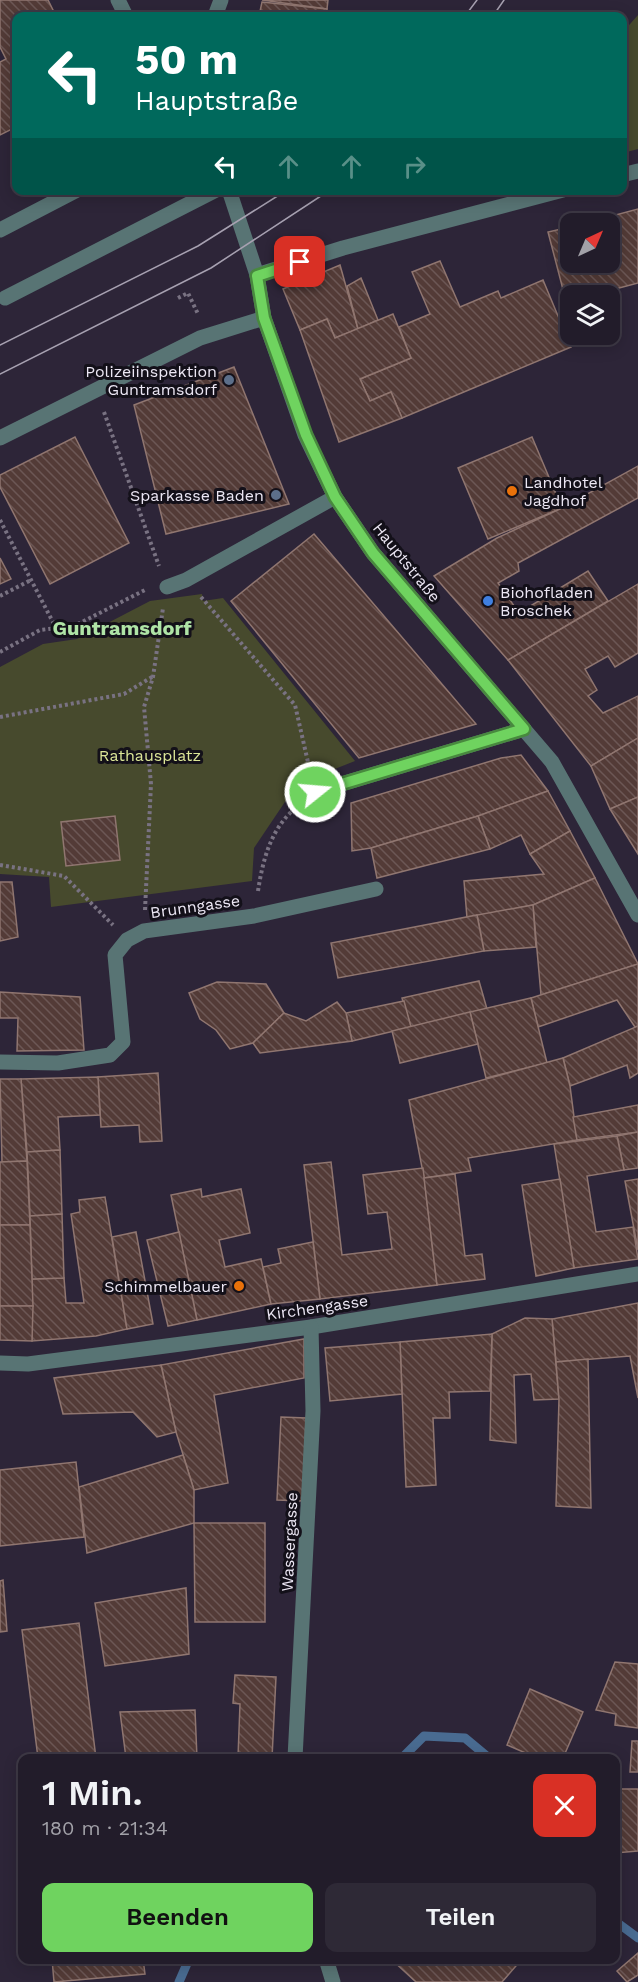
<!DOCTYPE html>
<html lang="de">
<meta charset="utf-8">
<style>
:root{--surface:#221c2a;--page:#2e2936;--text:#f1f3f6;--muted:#a2a1a8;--line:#3f3a47;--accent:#6fd35f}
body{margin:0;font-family:"Work Sans",sans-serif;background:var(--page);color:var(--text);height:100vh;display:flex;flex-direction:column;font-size:22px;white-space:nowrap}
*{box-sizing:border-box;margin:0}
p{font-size:20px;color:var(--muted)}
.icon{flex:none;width:33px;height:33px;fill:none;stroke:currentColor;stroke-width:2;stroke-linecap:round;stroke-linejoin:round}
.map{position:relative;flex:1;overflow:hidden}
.side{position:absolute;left:18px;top:1754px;width:602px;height:210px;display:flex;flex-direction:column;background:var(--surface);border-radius:12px;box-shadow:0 3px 15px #0003,0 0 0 2px var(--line)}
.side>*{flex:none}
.hud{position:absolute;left:12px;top:12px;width:615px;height:183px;border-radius:12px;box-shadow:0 3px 15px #0003,0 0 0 2px var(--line);background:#00695c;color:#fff;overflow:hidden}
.needle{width:39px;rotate:44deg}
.buttons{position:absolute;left:560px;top:213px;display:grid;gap:12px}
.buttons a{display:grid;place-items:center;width:60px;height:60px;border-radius:12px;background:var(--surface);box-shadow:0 3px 15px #0003,0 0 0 2px var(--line);font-size:30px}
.pin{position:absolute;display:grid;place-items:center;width:51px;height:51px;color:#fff;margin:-26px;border-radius:12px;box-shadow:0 3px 9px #0006}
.me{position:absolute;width:66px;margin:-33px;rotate:73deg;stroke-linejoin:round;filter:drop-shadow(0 0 4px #0008)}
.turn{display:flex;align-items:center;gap:21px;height:126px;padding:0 24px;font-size:27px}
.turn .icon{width:78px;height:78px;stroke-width:2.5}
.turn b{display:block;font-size:42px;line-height:51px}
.lanes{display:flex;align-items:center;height:57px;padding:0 24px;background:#0003;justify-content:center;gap:30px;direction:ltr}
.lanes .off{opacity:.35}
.round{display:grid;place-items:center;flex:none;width:63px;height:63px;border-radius:12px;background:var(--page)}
.head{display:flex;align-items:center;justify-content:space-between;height:102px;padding:0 24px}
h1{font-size:36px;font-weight:600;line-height:45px}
.primary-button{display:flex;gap:12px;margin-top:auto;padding:12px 24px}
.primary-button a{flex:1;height:69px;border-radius:12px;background:var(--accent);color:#111;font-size:24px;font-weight:600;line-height:69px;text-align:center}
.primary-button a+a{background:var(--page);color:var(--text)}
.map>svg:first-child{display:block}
.park{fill:#474a2d}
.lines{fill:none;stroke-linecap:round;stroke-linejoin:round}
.stream{stroke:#496b91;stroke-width:9}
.building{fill:url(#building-back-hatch);stroke:#907670;stroke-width:1.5}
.path{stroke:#797282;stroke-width:4;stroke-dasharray:3 3;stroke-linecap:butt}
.minor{stroke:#587474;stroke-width:15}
.tram{stroke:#a7a1b1;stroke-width:1.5}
.route-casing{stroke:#48893e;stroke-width:15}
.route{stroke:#6fd35f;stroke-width:10}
.service-dot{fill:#5c6f8a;stroke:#131019;stroke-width:2}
.food-dot{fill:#e8710a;stroke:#131019;stroke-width:2}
.shop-dot{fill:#3f7fe0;stroke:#131019;stroke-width:2}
.labels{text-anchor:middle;stroke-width:6;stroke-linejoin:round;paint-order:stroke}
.poi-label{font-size:16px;fill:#ece7f4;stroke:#131019;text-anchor:end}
.street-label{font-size:16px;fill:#ece7f4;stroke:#131019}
.park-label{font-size:16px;fill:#dce697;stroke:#131019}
.quarter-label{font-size:20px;font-weight:bold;fill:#afe4a6;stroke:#131019}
</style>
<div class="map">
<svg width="638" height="1982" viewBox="0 0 638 1982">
<defs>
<pattern id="building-back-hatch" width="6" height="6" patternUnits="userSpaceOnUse" patternTransform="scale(1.5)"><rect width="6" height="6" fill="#533b37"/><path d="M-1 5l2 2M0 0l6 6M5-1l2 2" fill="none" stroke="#6c5755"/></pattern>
</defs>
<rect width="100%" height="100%" fill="#2d2538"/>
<g class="park">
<polygon points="638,15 638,149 623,153 623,32"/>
<polygon points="202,594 203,601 223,598 355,761 297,784 254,848 252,881 51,907 49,877 0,874 0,667 43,644 77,639 150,601"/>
</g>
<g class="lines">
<g class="stream">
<polyline points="402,1758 424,1736 465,1738 489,1758"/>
<polyline points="615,1921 638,1938"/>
<polyline points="179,1982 189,1959"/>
</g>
</g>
<g class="building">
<polygon points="0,0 48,0 56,16 16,16 16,127 0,135 0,62 6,59 0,47"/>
<polygon points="262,0 328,0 327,9"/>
<polygon points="262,2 327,9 326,16 259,16"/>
<polygon points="638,209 638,283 589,296 570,296 570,300 566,301 548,232 570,227 570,262 609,262 609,224 582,224"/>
<polygon points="440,261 460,307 498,291 501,298 543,280 571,347 402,418 391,392 370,401 360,379 411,358 399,327 430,314 412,272"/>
<polygon points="340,265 358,329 335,338 327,319 300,330 283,289"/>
<polygon points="361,278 378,320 358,329 347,286"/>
<polygon points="393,314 411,358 360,379 370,401 391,392 402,418 339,442 300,330 327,319 335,338"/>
<polygon points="234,367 289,504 166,534 134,405"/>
<polygon points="75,437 129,543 50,584 0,487 0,475"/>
<polygon points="532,437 562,508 488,539 458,468"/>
<polygon points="638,466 638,498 518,563 519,571 498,583 519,613 588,571 608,601 508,660 434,576 497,538 562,508"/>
<polygon points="314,534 476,724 359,758 231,601"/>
<polygon points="0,558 11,579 0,584"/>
<polygon points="638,584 638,653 615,667 608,656 585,669 597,690 588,696 603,713 638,696 638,738 591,766 508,660"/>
<polygon points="638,738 638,797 610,809 591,766"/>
<polygon points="521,755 548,791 478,816 371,848 352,851 351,803 501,758"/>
<polygon points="548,791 570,831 530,854 521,835 490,849 478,816"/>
<polygon points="638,797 638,854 610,809"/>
<polygon points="115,816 120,860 66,866 61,822"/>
<polygon points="478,816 490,849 377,878 371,848"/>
<polygon points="570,831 595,878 533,905 467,918 464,881 544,874 530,854"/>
<polygon points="595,878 638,964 541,995 533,905"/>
<polygon points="0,882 12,882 18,937 0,941"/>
<polygon points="533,905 536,947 484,951 477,915"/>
<polygon points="477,915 484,951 338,978 331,943"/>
<polygon points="638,964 638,1026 635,1027 617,1000 538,1027 531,998"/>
<polygon points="479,981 487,1009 411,1027 402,998"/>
<polygon points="217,982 266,984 284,1013 253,1043 230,1049 216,1030 200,1019 189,993"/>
<polygon points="0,992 80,997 84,1050 17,1051 18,1018 0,1018"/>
<polygon points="531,998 547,1063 486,1078 470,1012"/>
<polygon points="404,1001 411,1027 352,1041 346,1013"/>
<polygon points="337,1002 346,1013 352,1041 260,1053 253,1043 284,1013 306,1021"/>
<polygon points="470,1012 478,1044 400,1063 392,1031"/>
<polygon points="638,1026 638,1073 630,1078 627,1065 570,1086 563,1058"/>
<polygon points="563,1058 570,1086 577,1140 468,1158 471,1171 424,1178 409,1100"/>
<polygon points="158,1073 162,1141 140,1142 139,1125 101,1127 98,1077"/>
<polygon points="98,1077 100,1115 58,1117 60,1150 27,1152 21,1079"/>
<polygon points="0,1079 21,1079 27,1161 2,1162"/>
<polygon points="638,1105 638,1132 577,1140 573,1117"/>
<polygon points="638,1132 638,1168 624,1170 617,1136"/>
<polygon points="617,1136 624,1170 587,1176 596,1232 633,1227 638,1259 574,1268 554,1144"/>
<polygon points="60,1150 62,1214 30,1216 27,1152"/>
<polygon points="27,1161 30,1225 0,1225 0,1162"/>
<polygon points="331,1162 342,1255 392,1249 387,1212 368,1214 363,1175 423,1168 437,1285 320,1299 304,1165"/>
<polygon points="455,1174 465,1256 482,1254 485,1279 437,1285 424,1178"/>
<polygon points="560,1179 574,1268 536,1276 522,1185"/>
<polygon points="638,1179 638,1250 625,1181"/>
<polygon points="201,1189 202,1197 241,1189 250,1233 219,1240 225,1267 261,1259 271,1304 197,1320 171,1195"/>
<polygon points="105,1197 127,1329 96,1336 32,1341 32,1279 64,1278 66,1303 84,1303 71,1214 80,1212 79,1200"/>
<polygon points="62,1214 64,1278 32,1279 30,1216"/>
<polygon points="0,1225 30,1225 33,1306 0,1306"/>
<polygon points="136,1232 153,1324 127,1329 112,1237"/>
<polygon points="179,1232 197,1320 168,1326 147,1240"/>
<polygon points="313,1242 320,1299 271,1304 263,1267 281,1263 278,1249"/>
<polygon points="638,1303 638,1398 630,1356 556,1362 552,1319"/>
<polygon points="0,1306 33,1306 32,1341 0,1340"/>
<polygon points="525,1318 552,1319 559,1399 534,1400 531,1374 514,1375 516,1443 490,1440 492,1334"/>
<polygon points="492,1334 490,1391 449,1392 450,1418 433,1418 436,1485 406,1487 400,1342"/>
<polygon points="304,1339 304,1378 214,1395 228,1483 194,1490 176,1432 161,1365"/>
<polygon points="400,1342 402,1394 330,1401 325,1348"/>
<polygon points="588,1359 591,1508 556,1506 559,1399 556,1362"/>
<polygon points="161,1365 176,1432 157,1437 133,1412 63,1414 54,1378"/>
<polygon points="281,1417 306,1418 303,1501 277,1500"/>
<polygon points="183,1455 194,1490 194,1523 87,1553 79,1487"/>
<polygon points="76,1462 84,1537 0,1546 0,1470"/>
<polygon points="194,1523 265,1523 265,1622 195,1622"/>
<polygon points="3,1580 7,1631 0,1632 0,1581"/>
<polygon points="186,1588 189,1654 105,1666 95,1603"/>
<polygon points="79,1623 96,1758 38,1758 22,1630"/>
<polygon points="615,1662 638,1664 638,1728 615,1725 616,1714 596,1710"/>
<polygon points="235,1675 276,1677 272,1758 238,1757 240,1704 233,1703"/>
<polygon points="530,1689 583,1712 563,1758 537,1758 507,1745"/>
<polygon points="195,1710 197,1758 126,1758 120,1712"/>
<polygon points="632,1741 638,1741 638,1772 630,1772"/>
<polygon points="615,1789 638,1789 638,1851 615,1853"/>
<polygon points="638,1953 638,1975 627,1982 617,1971"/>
<polygon points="52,1959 143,1959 145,1974 54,1982"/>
<polygon points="391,1959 522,1959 502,1982 416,1982"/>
</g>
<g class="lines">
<g class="path">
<polyline points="178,298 188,293 198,314"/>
<polyline points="104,412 159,566"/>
<polyline points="0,520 56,628"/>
<polyline points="0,596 31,580"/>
<polyline points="201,597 295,705 310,771"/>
<polyline points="0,652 40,630 74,626 145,590"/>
<polyline points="0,717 124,694 152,677"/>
<polyline points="0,865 64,876 113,925"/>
<path d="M 258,891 C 263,859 271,827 298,806"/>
<polyline points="145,910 151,784 144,707 153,677 163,608"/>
</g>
<g class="minor">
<polyline points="118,0 126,16"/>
<polyline points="215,16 221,0"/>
<polyline points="622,175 638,171"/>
<polyline points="229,190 257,275 264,318 305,435 335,497 373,553 552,762 638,915"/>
<polyline points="0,230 77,190"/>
<polyline points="257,275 343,248 563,190"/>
<polyline points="5,298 216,190"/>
<polyline points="0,438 200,338 264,318"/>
<polyline points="167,587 186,580 335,497"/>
<polyline points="315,792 524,729"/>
<polyline points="0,1062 58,1063 110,1055 123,1042 115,955 127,940 144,931 254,916 376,889"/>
<polyline points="0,1363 28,1364 311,1327 638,1274"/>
<polyline points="295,1758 313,1411 311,1327"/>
<polyline points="326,1959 333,1982"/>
</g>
<g class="tram">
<polyline points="465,16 477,0"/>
<polyline points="493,16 504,0"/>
<polyline points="0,345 198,246 287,190"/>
<polyline points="0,374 211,268 330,190"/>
</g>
</g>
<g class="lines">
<defs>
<polyline id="route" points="300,262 257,276 264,318 306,435 335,497 373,553 524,729 315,792"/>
</defs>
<use href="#route" class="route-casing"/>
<use href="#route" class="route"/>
</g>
<g class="service-dot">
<circle cx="229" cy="380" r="6"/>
<circle cx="276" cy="495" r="6"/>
</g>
<g class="food-dot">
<circle cx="512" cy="491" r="6"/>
<circle cx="239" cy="1286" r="6"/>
</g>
<circle class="shop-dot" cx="488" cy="601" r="6"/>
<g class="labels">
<g class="poi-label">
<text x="217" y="377">Polizeiinspektion<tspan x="217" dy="18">Guntramsdorf</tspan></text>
<text x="524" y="488" text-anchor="start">Landhotel<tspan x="524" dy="18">Jagdhof</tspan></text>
<text x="264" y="501">Sparkasse Baden</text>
<text x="500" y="598" text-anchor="start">Biohofladen<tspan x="500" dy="18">Broschek</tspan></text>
<text x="227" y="1292">Schimmelbauer</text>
</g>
<g class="street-label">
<text transform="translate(407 562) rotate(51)" y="6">Hauptstraße</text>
<text transform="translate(195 906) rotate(-8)" y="6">Brunngasse</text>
<text transform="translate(317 1307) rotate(-8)" y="6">Kirchengasse</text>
<text transform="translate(289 1542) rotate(-87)" y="6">Wassergasse</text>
</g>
<g class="park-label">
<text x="150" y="761">Rathausplatz</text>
</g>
<g class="quarter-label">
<text x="122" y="635">Guntramsdorf</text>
</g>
</g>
</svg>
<div class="buttons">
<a><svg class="needle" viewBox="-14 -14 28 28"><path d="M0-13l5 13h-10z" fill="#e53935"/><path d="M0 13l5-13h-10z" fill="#a2a1a8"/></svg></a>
<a><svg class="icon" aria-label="layers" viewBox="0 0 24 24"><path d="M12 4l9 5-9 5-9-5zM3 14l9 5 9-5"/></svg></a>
</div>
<div class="pin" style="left:300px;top:262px;background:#d93025"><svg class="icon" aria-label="arrive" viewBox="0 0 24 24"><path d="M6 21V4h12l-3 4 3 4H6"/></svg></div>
<svg class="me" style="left:315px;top:792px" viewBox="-20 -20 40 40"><circle r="17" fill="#6fd35f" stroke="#fff" stroke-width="3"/><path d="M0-11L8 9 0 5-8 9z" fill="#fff"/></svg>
<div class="hud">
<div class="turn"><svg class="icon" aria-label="left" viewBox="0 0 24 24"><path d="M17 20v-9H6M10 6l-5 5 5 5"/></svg><div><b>50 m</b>Hauptstraße</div></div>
<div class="lanes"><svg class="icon" aria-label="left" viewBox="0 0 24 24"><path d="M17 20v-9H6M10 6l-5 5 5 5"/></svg><svg class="icon off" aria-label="ahead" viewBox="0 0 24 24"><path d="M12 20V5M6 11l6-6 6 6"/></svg><svg class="icon off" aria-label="ahead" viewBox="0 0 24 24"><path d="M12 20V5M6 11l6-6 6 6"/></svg><svg class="icon off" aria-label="right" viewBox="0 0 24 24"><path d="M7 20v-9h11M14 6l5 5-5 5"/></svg></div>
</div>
<section class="side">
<div class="head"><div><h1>1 Min.</h1><p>180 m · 21:34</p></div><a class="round" style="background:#d93025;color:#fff"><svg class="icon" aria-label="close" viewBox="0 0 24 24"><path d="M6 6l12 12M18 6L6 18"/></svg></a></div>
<div class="primary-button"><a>Beenden</a><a>Teilen</a></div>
</section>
</div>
